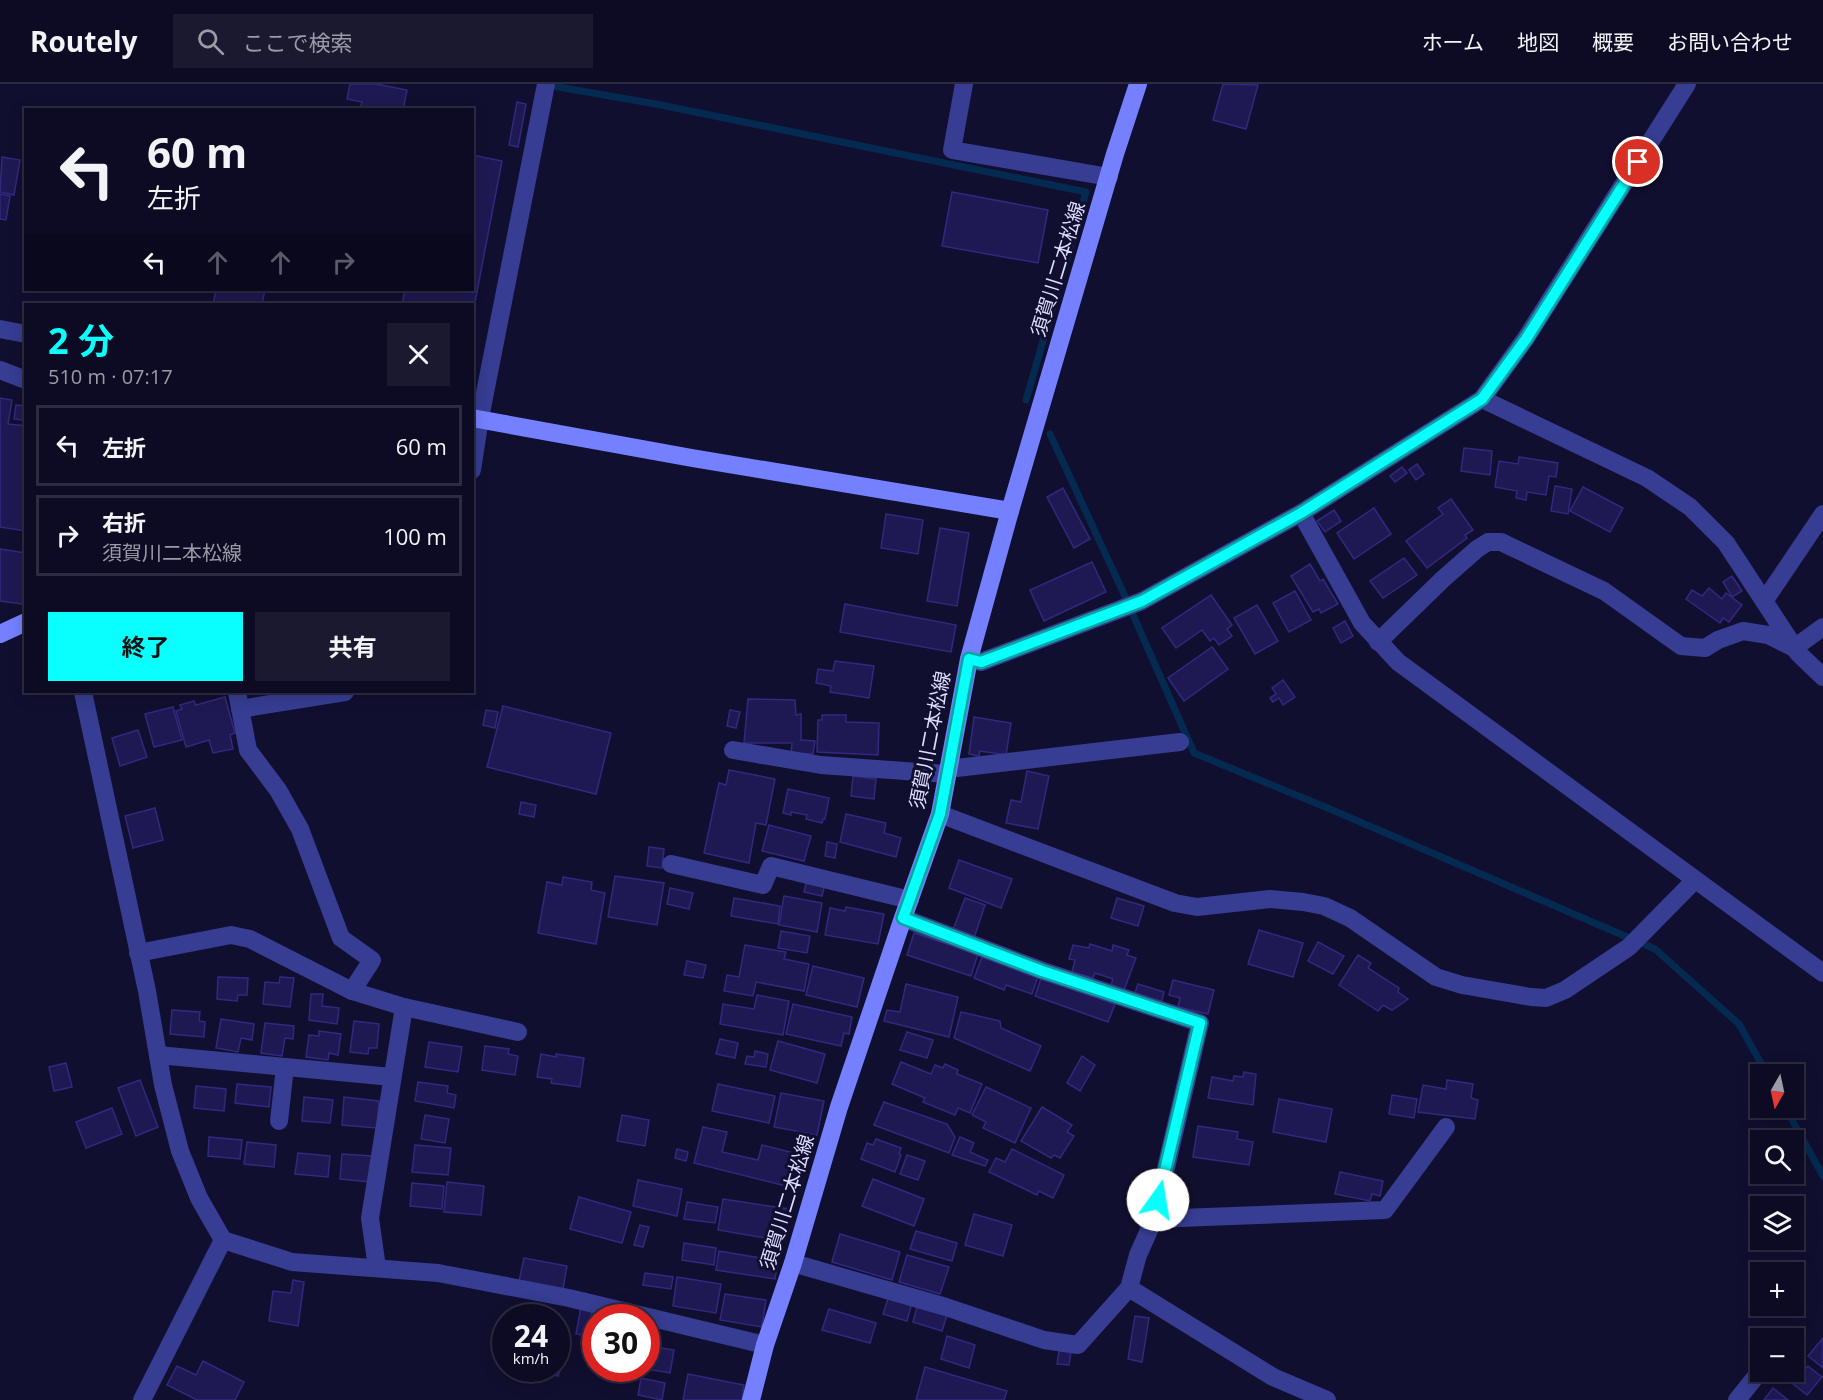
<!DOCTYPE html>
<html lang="ja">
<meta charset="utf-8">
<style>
:root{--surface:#0d0b23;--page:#1b1930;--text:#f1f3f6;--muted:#9a9ba6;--line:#2d2b41;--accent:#09fffc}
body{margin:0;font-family:"Open Sans","Noto Sans JP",sans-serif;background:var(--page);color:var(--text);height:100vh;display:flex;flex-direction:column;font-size:22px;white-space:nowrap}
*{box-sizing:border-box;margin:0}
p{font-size:20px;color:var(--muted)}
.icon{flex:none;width:33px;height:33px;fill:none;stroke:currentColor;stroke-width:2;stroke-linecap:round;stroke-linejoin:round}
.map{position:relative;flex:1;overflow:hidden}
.sheet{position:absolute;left:24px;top:219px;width:450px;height:390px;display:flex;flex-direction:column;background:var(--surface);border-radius:0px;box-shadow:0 3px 15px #0003,0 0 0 2px var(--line)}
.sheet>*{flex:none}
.top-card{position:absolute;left:24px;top:24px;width:450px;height:183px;border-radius:0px;box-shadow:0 3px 15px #0003,0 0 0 2px var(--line);background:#0d0b23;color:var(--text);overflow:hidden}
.needle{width:39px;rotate:189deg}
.fabs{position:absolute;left:1750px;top:980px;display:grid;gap:12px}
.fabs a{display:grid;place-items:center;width:54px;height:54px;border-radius:0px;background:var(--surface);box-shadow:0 3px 15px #0003,0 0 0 2px var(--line);font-size:30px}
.speed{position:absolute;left:492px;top:1220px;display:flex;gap:12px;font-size:30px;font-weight:700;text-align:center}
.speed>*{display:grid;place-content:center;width:78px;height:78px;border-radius:50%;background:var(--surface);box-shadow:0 3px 15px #0003,0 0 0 2px var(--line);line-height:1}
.speed small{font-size:15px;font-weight:400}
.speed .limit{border:9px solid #d22;background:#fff;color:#111}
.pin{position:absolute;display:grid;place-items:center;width:51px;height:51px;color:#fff;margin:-26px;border:3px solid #fff;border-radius:50%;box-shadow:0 2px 6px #0007}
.me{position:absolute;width:66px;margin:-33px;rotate:13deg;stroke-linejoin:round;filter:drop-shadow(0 0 4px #0008)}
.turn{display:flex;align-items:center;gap:21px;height:126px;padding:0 24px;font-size:27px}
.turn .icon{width:78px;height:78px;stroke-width:2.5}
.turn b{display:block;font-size:42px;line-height:51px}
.lanes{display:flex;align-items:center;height:57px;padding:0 24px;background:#0003;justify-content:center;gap:30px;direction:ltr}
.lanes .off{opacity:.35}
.round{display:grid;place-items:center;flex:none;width:63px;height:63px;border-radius:0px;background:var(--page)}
.head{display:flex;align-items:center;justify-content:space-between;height:102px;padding:0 24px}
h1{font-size:36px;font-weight:700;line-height:45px;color:var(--accent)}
.button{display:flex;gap:12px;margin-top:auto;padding:12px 24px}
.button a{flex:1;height:69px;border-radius:0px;background:var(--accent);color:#111;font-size:24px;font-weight:700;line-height:69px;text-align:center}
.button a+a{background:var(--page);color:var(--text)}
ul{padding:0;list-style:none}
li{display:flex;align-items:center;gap:18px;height:81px;margin:0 12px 9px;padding:0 12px;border:3px solid var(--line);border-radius:0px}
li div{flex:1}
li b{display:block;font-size:22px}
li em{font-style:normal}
header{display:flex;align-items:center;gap:36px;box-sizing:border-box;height:84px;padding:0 30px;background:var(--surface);border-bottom:2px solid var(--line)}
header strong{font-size:28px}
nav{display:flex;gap:33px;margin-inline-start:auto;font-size:21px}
.search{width:420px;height:54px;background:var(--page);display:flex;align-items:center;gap:15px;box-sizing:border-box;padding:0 21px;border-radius:0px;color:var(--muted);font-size:22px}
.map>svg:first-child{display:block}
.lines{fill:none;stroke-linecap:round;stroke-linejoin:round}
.stream{stroke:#052a51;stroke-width:7}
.building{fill:#1e1952;stroke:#312980;stroke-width:1.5}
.street{stroke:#363d92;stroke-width:18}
.secondary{stroke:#7480ff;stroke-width:18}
.route-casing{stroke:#06a6a4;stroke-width:15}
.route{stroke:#09fffc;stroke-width:10}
.labels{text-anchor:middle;stroke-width:6;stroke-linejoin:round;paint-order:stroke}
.street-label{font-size:20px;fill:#ddf;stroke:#110f2f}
</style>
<header>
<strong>Routely</strong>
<div class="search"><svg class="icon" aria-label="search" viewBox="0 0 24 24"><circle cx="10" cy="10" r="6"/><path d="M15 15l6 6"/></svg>ここで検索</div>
<nav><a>ホーム</a><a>地図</a><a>概要</a><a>お問い合わせ</a></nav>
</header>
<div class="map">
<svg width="1823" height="1316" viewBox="0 0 1823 1316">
<rect width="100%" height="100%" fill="#110f2f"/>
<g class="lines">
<g class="stream">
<polyline points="547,1 656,20 1086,108 1026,316"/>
<polyline points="1050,350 1123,508 1194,669 1330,725 1655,865 1739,940 1767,990"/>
<polyline points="1785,1023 1823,1092"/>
</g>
</g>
<g class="building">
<polygon points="350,0 376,0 407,6 403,26 360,26 362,18 347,15"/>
<polygon points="1223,0 1258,1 1246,45 1213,36"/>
<polygon points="517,18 526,20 518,63 509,61"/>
<polygon points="472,71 502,77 472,234 472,220 402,220 405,206 472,206"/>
<polygon points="2,73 20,76 14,111 0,108"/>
<polygon points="952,108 1048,126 1038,179 942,162"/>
<polygon points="0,110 10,112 6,136 0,135"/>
<polygon points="216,206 265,206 262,220 213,220"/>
<polygon points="0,314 12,316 8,340 26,342 26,447 0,443"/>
<polygon points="16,321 25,322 23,336 14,335"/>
<polygon points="1464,364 1492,367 1490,391 1461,387"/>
<polygon points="1519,373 1558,379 1556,393 1549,392 1546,411 1527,408 1526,416 1516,414 1517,407 1495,403 1499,377 1518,380"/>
<polygon points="1417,380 1424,390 1416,396 1409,386"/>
<polygon points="1402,383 1407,389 1395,398 1390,392"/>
<polygon points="1555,402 1572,405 1568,430 1551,427"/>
<polygon points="1583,403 1623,424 1610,448 1570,427"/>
<polygon points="1063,404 1090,455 1074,464 1047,413"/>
<polygon points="1451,415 1473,446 1465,451 1467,454 1427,484 1406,457 1443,430 1438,424"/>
<polygon points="1374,424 1391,450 1354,475 1337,449"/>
<polygon points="1334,426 1341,437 1325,448 1317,437"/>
<polygon points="886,430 923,436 918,470 881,464"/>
<polygon points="940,444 969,449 957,522 927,517"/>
<polygon points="0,465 26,469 26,496 22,520 0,517"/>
<polygon points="1404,474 1417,491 1383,514 1370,497"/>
<polygon points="1092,478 1106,508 1044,537 1030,506"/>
<polygon points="1310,480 1320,497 1323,495 1338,520 1321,529 1319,525 1313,528 1291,492"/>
<polygon points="1732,492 1742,507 1732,513 1723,498"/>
<polygon points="1709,504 1722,515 1726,509 1742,521 1729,538 1723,534 1720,539 1686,515 1692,506 1702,512"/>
<polygon points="1295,507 1311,536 1289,548 1273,519"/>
<polygon points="1211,511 1232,541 1227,545 1232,552 1219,561 1214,554 1210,557 1202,546 1176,564 1162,544"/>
<polygon points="845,520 956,541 951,568 840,548"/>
<polygon points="1257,521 1278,557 1255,570 1234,534"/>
<polygon points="1345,537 1353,552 1341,559 1333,544"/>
<polygon points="1212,563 1228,585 1184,617 1168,594"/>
<polygon points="835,577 874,582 869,614 830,608 831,602 816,599 818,585 833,587"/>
<polygon points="1283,596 1295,613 1283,621 1279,614 1273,618 1270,614 1276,610 1272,604"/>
<polygon points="225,613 235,649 230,651 233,665 213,669 209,656 186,663 176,627 182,625 180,621 194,617 196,621"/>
<polygon points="748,615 795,616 796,631 801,630 801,656 815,657 813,670 791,669 792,659 744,659"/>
<polygon points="503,622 611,649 596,710 487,683"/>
<polygon points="173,623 182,656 154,663 145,630"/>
<polygon points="486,626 498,628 495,644 483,641"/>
<polygon points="730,626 740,628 736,644 727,642"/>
<polygon points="822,631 846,631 846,638 879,639 878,671 817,668 818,636 822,636"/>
<polygon points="974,633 1011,639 1006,671 980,667 979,672 969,670"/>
<polygon points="138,646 147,673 120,682 112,654"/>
<polygon points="729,686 775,695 766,741 756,739 749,779 704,769 719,699 726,701"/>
<polygon points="1027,687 1049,692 1038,745 1006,739 1011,716 1021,718"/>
<polygon points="853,692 876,695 874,715 851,712"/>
<polygon points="788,705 829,714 825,735 823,735 822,739 806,735 807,731 791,728 791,731 783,729"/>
<polygon points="521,718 536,721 534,733 519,730"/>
<polygon points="155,724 163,756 133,764 125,732"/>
<polygon points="846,730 886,739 884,749 901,754 896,773 840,758"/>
<polygon points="769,741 811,752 804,777 762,767"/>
<polygon points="827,758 837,760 835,774 825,772"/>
<polygon points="649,763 664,765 662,784 647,782"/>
<polygon points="959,776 1012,795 1001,824 949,804"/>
<polygon points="615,792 664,799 657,841 608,833"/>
<polygon points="563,793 592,798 591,806 605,809 596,860 538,849 547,798 562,801"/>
<polygon points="807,796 825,800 822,812 804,808"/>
<polygon points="670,804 693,809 689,825 667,820"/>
<polygon points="784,812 822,819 817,848 779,841"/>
<polygon points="734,814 780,822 778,840 731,832"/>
<polygon points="965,814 985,821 974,854 953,846"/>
<polygon points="1117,814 1144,822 1138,842 1111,834"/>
<polygon points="846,823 884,830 878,860 825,851 830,824 845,827"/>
<polygon points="1259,846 1303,859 1293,893 1248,880"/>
<polygon points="781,847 810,852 807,869 778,864"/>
<polygon points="914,849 978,870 971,892 907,871"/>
<polygon points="1318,858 1344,872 1333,890 1308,877"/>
<polygon points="1090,860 1112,867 1113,861 1129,866 1127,871 1136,874 1124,906 1111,901 1113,895 1095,889 1093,894 1072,888 1075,876 1069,875 1073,861 1089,864"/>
<polygon points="745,861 786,868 784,875 809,880 804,907 756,898 753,912 724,907 727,891 739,893"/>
<polygon points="1358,871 1371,879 1368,884 1399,904 1398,908 1408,915 1392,926 1383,921 1378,927 1339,901"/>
<polygon points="982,873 1038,892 1032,910 1006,901 1004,906 974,894"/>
<polygon points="687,877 706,881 703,894 684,891"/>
<polygon points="813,882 864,894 857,923 806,911"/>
<polygon points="218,893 248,894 247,911 238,911 237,917 217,915"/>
<polygon points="280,893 294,894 290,923 263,920 265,898 279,899"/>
<polygon points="1041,894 1115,920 1108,938 1035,912"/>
<polygon points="1173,896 1214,906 1208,930 1178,923 1180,914 1169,911"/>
<polygon points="906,900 958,913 949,953 884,937 887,926 900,928"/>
<polygon points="1138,900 1164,908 1161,920 1134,912"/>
<polygon points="311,910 323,910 322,922 339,924 337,940 309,936"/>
<polygon points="757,911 789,917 783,951 720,940 723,920 754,925"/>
<polygon points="793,920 852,933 849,950 844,949 841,962 786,950"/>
<polygon points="172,926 200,928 199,937 205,938 204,953 170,950"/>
<polygon points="961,928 1000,937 1001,944 1041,962 1030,987 954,954"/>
<polygon points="221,935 254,940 252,956 241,954 238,968 216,964"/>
<polygon points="354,937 379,940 377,964 369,964 368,970 350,968"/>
<polygon points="265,939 294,942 293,955 285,954 282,972 261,969"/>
<polygon points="319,947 341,950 338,971 329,969 328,976 306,973 309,951 319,952"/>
<polygon points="907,948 933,956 927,974 900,966"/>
<polygon points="720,955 738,959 735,974 716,970"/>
<polygon points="778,957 825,970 817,999 770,986"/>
<polygon points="429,958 462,963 458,988 425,983"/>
<polygon points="485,962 509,965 508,970 518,972 515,991 482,986"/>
<polygon points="755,967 768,970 766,983 745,980 747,972 754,973"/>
<polygon points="541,970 556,973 556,970 584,974 580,1003 551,999 552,995 537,993"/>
<polygon points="1082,972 1095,981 1080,1007 1067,999"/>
<polygon points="901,978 931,990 935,981 943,984 945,980 958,986 957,990 982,1000 970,1029 958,1024 955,1031 923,1018 925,1014 892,1000"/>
<polygon points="66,979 72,1003 54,1007 49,983"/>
<polygon points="1244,988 1256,990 1253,1021 1208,1014 1212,993 1233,997 1234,992 1243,993"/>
<polygon points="140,996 158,1043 136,1052 118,1004"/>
<polygon points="1447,996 1473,1000 1471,1014 1478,1016 1475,1035 1418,1028 1423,1001 1446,1005"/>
<polygon points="418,998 448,1002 447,1009 456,1011 454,1024 415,1017"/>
<polygon points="237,1000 271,1003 269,1023 235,1019"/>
<polygon points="718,1000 775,1012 769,1039 712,1027"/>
<polygon points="196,1002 226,1005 224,1027 194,1024"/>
<polygon points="986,1003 1031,1024 1015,1059 983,1044 986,1038 972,1031"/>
<polygon points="781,1009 824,1017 817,1051 774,1043"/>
<polygon points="1392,1011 1417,1015 1414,1034 1389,1030"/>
<polygon points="304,1013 333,1016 330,1039 302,1037"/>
<polygon points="344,1013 379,1017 377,1044 342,1041"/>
<polygon points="1279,1015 1332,1025 1326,1058 1273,1048"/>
<polygon points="884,1018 947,1040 955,1053 949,1069 874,1041"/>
<polygon points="1042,1023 1072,1041 1067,1048 1074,1052 1060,1074 1054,1071 1051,1074 1021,1057"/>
<polygon points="112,1024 122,1050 86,1064 76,1038"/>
<polygon points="425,1031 449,1035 445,1059 421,1055"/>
<polygon points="622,1031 649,1036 645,1062 617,1057"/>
<polygon points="1198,1042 1238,1048 1237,1055 1253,1058 1249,1081 1193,1073"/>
<polygon points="703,1043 727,1048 722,1068 758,1076 762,1061 806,1072 798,1105 694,1079"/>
<polygon points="209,1053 242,1056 240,1075 208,1072"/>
<polygon points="960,1053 974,1059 970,1068 988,1076 985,1082 952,1071"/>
<polygon points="876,1055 901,1064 899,1070 901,1071 895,1088 861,1075 867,1059 873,1061"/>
<polygon points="247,1058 276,1061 274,1083 244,1080"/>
<polygon points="415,1061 451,1064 448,1091 412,1088"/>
<polygon points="677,1065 688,1068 686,1077 675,1074"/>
<polygon points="1012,1065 1064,1091 1053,1114 1039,1107 1037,1111 989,1088 996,1074 1005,1078"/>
<polygon points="298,1069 330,1072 328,1093 295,1090"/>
<polygon points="342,1070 373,1072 370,1098 340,1095"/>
<polygon points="907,1071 925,1077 918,1096 900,1090"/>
<polygon points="1340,1088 1383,1097 1380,1112 1372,1110 1370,1117 1335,1110"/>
<polygon points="873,1095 924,1115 914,1142 862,1122"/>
<polygon points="638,1096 682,1105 677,1132 633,1122"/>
<polygon points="447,1098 484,1102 481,1131 444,1128"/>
<polygon points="412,1099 444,1102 442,1125 410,1122"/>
<polygon points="579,1113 631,1128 622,1159 570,1145"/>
<polygon points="723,1115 789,1125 784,1157 718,1146"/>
<polygon points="687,1118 718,1123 715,1139 684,1135"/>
<polygon points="974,1130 1012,1141 1003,1172 965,1161"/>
<polygon points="640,1141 649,1143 643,1163 634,1161"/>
<polygon points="916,1147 957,1159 952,1177 910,1165"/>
<polygon points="840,1150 900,1168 892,1196 832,1178"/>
<polygon points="684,1159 716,1164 714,1181 682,1176"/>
<polygon points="719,1167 778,1177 775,1195 716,1186"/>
<polygon points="907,1171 949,1183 940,1210 899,1198"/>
<polygon points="524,1174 567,1182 563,1205 519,1197"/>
<polygon points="645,1189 673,1193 671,1205 643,1201"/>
<polygon points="677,1193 721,1200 716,1229 673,1222"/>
<polygon points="293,1196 304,1198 298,1242 269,1237 273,1207 291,1209"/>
<polygon points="725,1210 766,1216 762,1243 720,1236"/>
<polygon points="889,1212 912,1219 907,1237 883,1230"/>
<polygon points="918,1219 948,1228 942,1247 913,1238"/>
<polygon points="581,1223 592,1224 588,1252 576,1250"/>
<polygon points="829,1225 876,1239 870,1259 822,1246"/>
<polygon points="596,1229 618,1233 596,1233 596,1264 590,1263"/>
<polygon points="1135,1232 1149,1234 1142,1278 1128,1275"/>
<polygon points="947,1252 975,1261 969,1284 941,1275"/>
<polygon points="1823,1254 1823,1284 1808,1272"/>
<polygon points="556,1258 567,1260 558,1292 529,1284 556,1284"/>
<polygon points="650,1262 674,1266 670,1289 646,1285"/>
<polygon points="1059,1267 1071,1268 1069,1281 1057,1280"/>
<polygon points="203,1277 244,1298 235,1316 197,1316 167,1301 177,1282 196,1291"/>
<polygon points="1808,1282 1822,1293 1807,1311 1793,1300"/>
<polygon points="925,1283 1007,1307 1004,1316 916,1316"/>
<polygon points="688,1290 744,1301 742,1316 683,1316"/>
<polygon points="641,1294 665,1299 662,1316 638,1311"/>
<polygon points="1773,1304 1788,1316 1764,1316"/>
</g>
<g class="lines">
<g class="street">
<polyline points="964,0 952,66 1109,93"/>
<polyline points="0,245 26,250"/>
<polyline points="0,286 26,296"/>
<polyline points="1482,315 1647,394 1690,423 1726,459 1798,569 1823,593"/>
<polyline points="472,386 480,334 546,0"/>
<polyline points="1301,429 1362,539 1398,578 1823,889"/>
<polyline points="1765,516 1823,430"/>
<polyline points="1378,558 1443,495 1477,465 1488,458 1501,458 1604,507 1681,562 1705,564 1718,556 1743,547 1768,551 1794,564 1823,543"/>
<polyline points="969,575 981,578 1142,517 1301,429 1482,315 1526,254 1687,0"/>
<polyline points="83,608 147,907 163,1001 180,1067 199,1114 223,1156 292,1178 438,1189 569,1214 765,1261"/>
<polyline points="237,608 248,666 278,706 300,745 341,854 372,876 352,907"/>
<polyline points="240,625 345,608"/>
<polyline points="733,666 821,681 947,690"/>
<polyline points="948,685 1180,658"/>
<polyline points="940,730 1175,819 1197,823 1270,815 1303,818 1324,822 1350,834 1436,893 1462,901 1531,913 1546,914 1565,906 1629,863 1695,796"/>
<polyline points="671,780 763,801 771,782 910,816"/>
<polyline points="903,834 1043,887 1200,939 1154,1135"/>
<polyline points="138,869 231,851 250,855 352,907 404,923 518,948"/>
<polyline points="158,971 392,993"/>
<polyline points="279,1037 285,983"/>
<polyline points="793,1179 946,1223 1044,1256 1078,1261 1129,1204 1273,1293 1327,1316"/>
<polyline points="377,1184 370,1134 404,923"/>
<polyline points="1129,1204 1138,1171 1154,1135 1385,1126 1446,1043"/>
<polyline points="142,1316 223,1156"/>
<polyline points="1737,1316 1761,1286"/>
</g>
<g class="secondary">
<polyline points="472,334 692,374 1010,427"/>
<polyline points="0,550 26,538"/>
<polyline points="751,1316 765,1261 793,1179 839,1023 903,834 940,730 969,575 1010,427 1115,70 1138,0"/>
</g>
</g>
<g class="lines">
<defs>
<polyline id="route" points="1158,1116 1200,939 1042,887 903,834 940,730 969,575 981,578 1142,517 1301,429 1482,315 1526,255 1638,78"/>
</defs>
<use href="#route" class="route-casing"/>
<use href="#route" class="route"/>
</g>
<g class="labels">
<g class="street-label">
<text transform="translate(1058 185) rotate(-73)" y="7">須賀川二本松線</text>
<text transform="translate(930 656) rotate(-79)" y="7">須賀川二本松線</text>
<text transform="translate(787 1118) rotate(-73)" y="7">須賀川二本松線</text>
</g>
</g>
</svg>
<div class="fabs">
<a><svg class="needle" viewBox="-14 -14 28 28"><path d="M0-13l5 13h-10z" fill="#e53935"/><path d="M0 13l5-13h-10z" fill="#9a9ba6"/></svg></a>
<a><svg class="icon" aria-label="search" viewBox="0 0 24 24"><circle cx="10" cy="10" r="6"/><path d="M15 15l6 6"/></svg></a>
<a><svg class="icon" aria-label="layers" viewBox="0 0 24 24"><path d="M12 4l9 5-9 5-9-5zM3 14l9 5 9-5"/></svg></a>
<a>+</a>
<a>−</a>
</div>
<div class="speed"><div>24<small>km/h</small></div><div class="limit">30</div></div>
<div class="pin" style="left:1638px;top:78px;background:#d93025"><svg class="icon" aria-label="arrive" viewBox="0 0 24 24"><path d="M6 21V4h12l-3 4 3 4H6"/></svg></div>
<svg class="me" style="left:1158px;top:1116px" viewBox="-20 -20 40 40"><circle r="19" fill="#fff"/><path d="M0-13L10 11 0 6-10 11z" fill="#09fffc"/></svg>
<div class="top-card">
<div class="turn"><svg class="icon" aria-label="left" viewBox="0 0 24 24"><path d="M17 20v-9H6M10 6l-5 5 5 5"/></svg><div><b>60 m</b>左折</div></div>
<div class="lanes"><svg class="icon" aria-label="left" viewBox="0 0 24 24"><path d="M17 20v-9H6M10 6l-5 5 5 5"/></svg><svg class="icon off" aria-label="ahead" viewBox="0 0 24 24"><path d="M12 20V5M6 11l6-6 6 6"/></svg><svg class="icon off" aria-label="ahead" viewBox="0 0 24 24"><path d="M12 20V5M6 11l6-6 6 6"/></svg><svg class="icon off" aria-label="right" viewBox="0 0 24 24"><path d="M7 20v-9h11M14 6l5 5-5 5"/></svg></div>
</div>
<section class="sheet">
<div class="head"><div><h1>2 分</h1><p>510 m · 07:17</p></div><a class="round"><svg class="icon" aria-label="close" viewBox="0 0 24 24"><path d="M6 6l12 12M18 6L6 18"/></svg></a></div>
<ul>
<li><svg class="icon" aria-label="left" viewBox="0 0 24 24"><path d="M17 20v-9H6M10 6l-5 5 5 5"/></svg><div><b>左折</b></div><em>60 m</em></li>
<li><svg class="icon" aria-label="right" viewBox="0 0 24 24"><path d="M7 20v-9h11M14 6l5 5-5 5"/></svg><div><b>右折</b><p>須賀川二本松線</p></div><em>100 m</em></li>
</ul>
<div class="button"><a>終了</a><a>共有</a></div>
</section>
</div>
